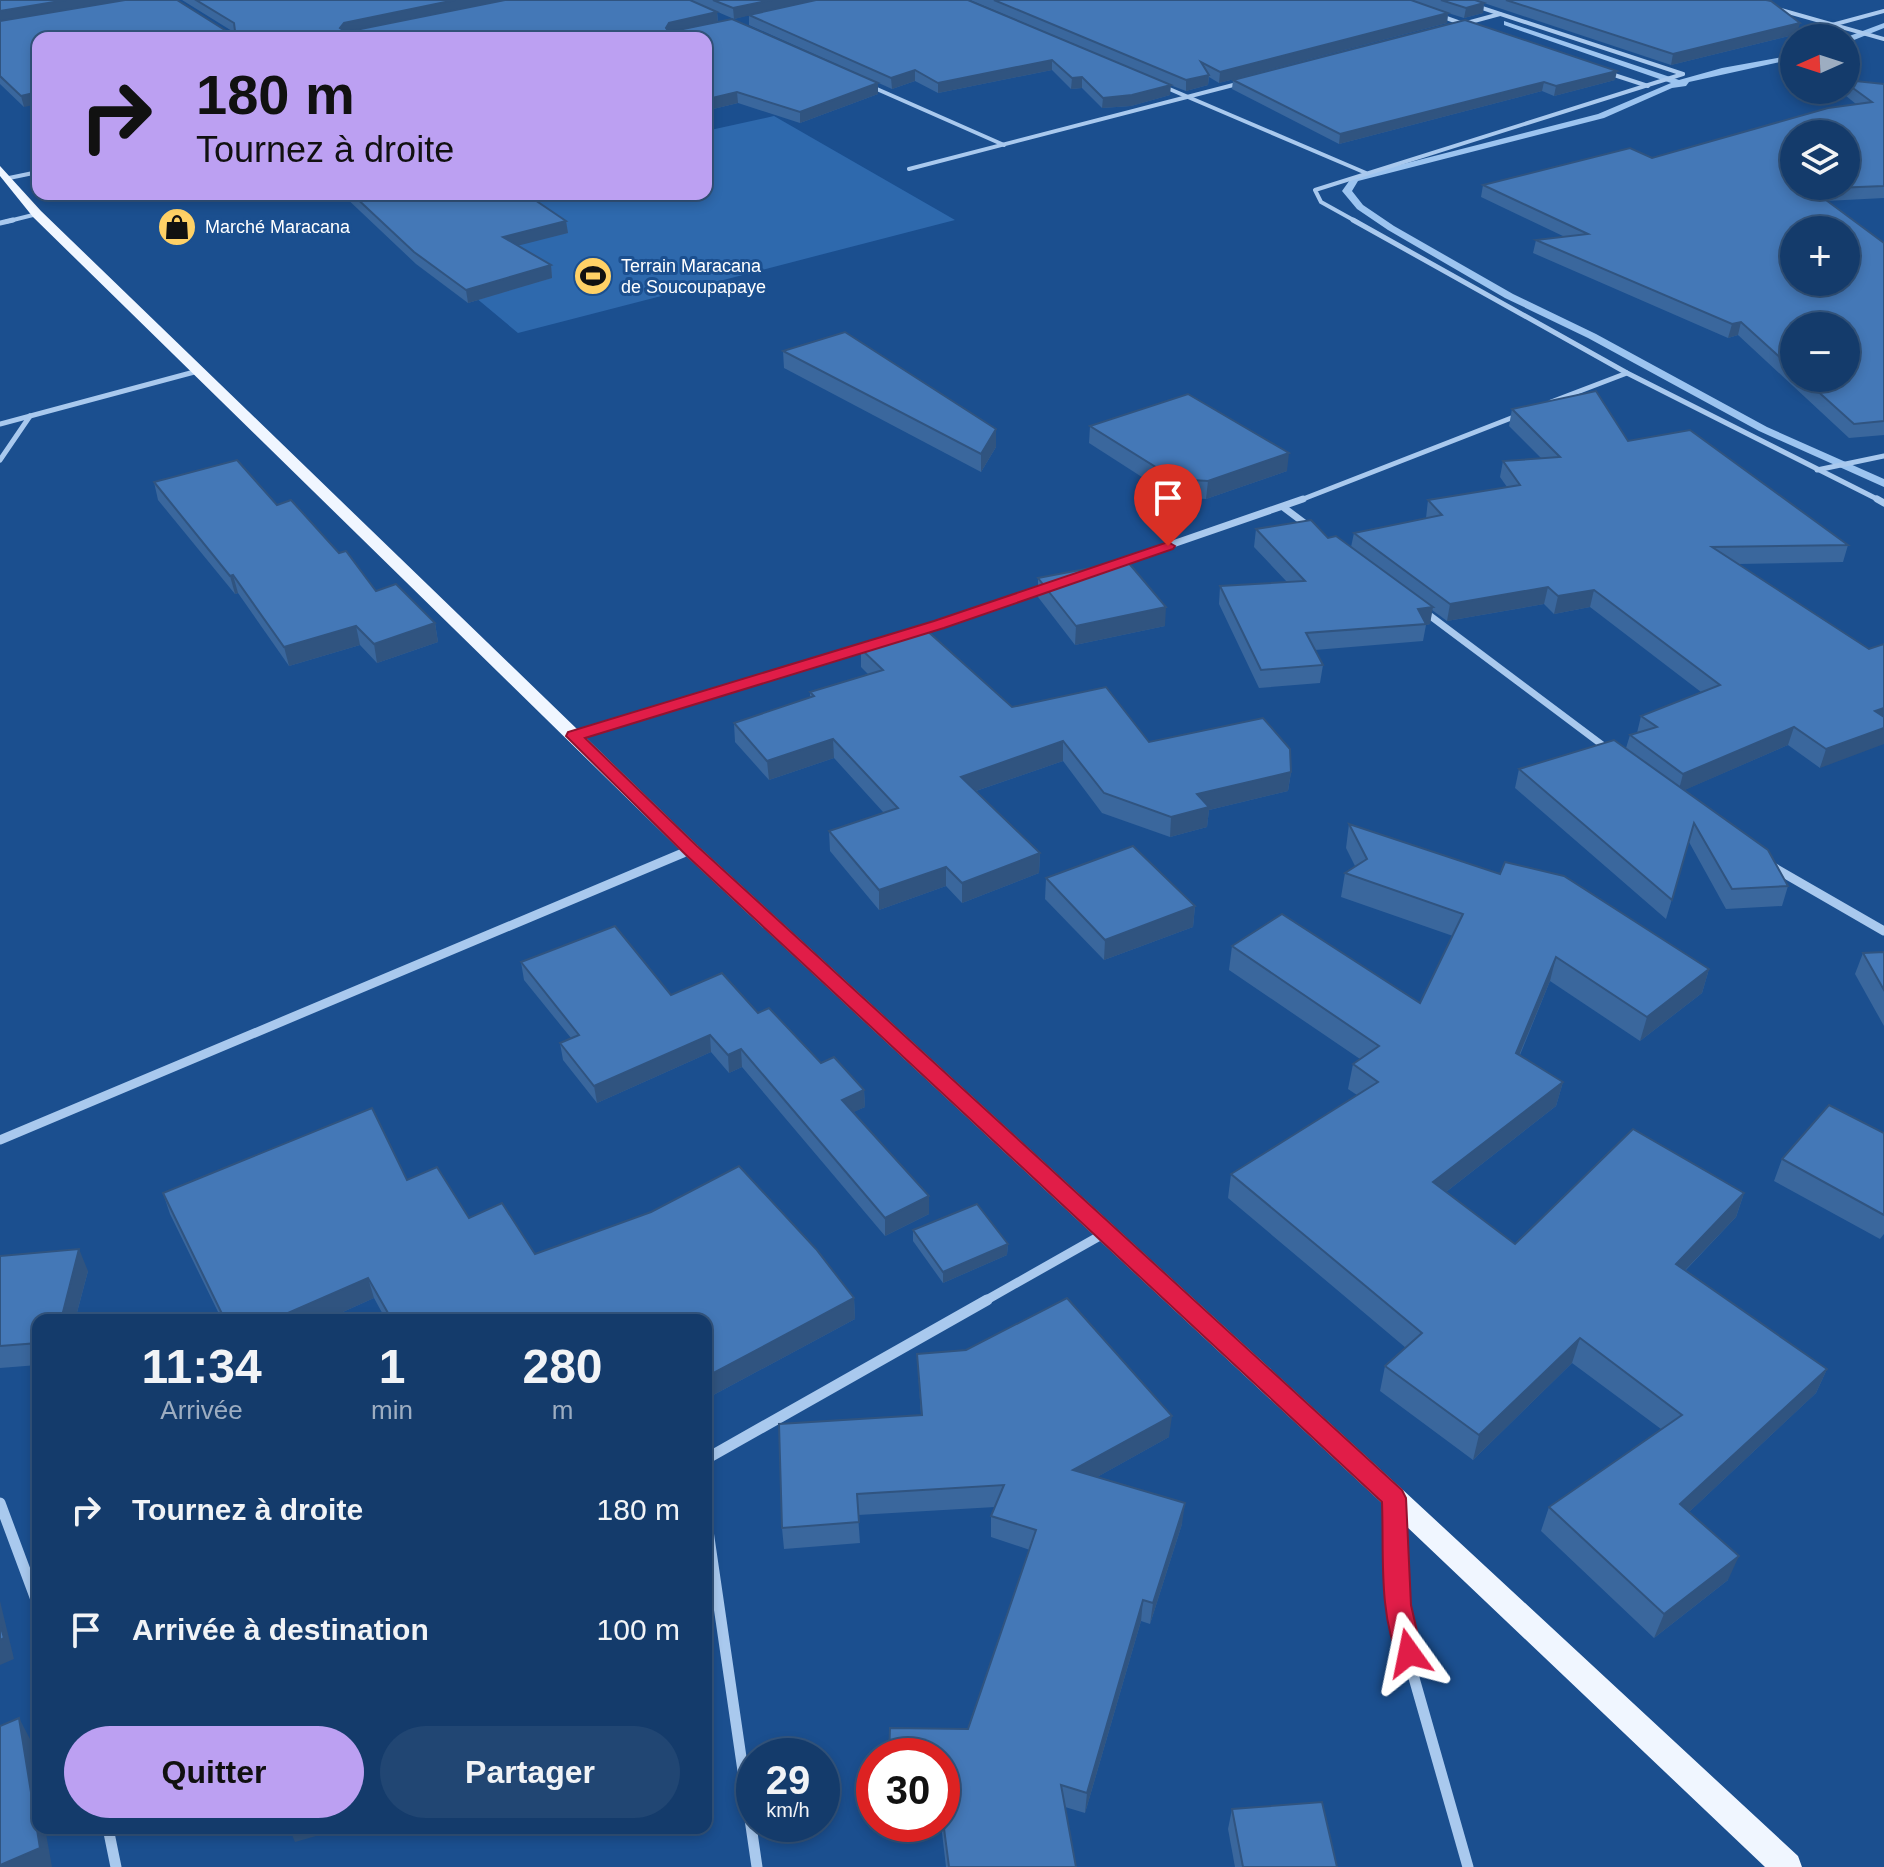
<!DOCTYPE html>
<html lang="fr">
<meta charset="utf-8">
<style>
:root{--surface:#143b6b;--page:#214673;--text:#f1f3f6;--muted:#9dadc1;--line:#33557e;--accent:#bca0f2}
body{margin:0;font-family:Helvetica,sans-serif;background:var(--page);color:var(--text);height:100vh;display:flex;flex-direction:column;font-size:30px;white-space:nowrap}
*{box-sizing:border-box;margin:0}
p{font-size:26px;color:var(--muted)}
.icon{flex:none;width:44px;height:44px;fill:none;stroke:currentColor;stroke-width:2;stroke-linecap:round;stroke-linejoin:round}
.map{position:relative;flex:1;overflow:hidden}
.drawer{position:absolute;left:32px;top:1314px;width:680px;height:520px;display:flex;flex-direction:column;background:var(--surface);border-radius:16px;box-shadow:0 4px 12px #0003,0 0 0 2px var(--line)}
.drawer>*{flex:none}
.hud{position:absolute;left:32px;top:32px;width:680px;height:168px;border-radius:16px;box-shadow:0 4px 12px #0003,0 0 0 2px var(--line);background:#bca0f2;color:#111;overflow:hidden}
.needle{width:52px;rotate:267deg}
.buttons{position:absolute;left:1780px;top:24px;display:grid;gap:16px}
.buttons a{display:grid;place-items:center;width:80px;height:80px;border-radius:50%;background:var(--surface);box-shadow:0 4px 12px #0003,0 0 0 2px var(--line);font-size:40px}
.speed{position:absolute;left:736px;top:1738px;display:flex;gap:16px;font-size:40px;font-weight:700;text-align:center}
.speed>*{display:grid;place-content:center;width:104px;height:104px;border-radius:50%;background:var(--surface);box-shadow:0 4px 12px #0003,0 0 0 2px var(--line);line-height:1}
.speed small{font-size:20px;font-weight:400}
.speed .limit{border:12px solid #d22;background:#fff;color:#111}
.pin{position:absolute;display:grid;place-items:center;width:68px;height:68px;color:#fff;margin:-82px -34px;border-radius:50% 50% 50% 0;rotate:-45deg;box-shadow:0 0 8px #0007}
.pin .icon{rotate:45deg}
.me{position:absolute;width:88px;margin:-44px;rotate:348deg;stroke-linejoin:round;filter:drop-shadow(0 0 6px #0008)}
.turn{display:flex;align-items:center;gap:28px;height:168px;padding:0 32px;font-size:36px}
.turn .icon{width:104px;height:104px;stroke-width:2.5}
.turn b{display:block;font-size:56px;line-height:68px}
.eta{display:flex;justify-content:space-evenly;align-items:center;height:136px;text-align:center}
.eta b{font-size:48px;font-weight:600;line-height:56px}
.primary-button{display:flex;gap:16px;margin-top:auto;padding:16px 32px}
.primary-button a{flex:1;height:92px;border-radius:48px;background:var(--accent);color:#111;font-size:32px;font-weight:600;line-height:92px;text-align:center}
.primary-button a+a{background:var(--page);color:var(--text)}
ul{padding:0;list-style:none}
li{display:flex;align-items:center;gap:24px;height:120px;padding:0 32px}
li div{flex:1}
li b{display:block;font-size:30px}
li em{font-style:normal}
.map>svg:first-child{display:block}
.green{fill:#2e69ad}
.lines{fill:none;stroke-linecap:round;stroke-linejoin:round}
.stream{fill:#9cc4f0;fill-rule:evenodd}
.minor-far4{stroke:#a9c9ee;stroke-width:4}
.minor-far3{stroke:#a9c9ee;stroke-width:5}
.minor-far2{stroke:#a9c9ee;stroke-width:7}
.minor-far1{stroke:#a9c9ee;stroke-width:9}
.minor{stroke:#a9c9ee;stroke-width:11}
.primary{fill:#f0f6ff;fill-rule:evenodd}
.wall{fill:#3a679d;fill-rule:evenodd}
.shaded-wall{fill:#305480}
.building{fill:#4478b7;stroke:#305480;stroke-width:2;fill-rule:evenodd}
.route{fill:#e11d48;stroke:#92132f;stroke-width:2}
.labels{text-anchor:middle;stroke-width:6;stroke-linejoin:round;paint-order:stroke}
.far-poi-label{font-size:18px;fill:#fff;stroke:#1b4f8f;text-anchor:start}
</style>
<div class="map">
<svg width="1884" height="1867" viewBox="0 0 1884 1867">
<rect width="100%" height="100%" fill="#1b4f8f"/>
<polygon class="green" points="774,116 955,220 518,333 367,207 425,194 706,194 706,131"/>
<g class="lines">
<g class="stream">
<polygon points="1504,21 1679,80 1722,68 1794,55 1794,59 1689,82 1686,86 1672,88 1604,118 1358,181 1352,191 1363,205 1394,226 1513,294 1596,334 1767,427 1884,479 1884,487 1759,431 1588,338 1505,298 1388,230 1357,209 1342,191 1352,177 1598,114 1671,83 1504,25"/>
<polygon points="1884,23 1884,28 1849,42 1846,42 1844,38"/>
</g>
<g class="minor-far4">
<polyline points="1458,0 1683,74"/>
<polyline points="1774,8 1884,39"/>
<polyline points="1438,15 1466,25"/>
<polyline points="1463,24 1500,14"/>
<polyline points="1832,25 1884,11"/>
<polyline points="1608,73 1648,86"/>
<polyline points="1160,85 1366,173"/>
<polyline points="870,86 1004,145"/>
<polyline points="909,169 1241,83"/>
<polyline points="9,178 38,172"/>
<polyline points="5,222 37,214"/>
<polyline points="1357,222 1321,202 1315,190 1683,74"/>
</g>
<g class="minor-far3">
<polyline points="1353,220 1627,373 1881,501"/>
<polyline points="0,223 13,220"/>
<polyline points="1551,402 1627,373"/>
<polyline points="0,424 198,371"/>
<polyline points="0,460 30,416"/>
<polyline points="1817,470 1884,456"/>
<polyline points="1298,501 1519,415"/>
</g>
<g class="minor-far2">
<polyline points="1877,499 1884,503"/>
<polyline points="1283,507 1311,528"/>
<polyline points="1112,565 1303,499"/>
<polyline points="1425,612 1609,750"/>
<polyline points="915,632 1046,588"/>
<polyline points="574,736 894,638"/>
<polyline points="679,855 690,850"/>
</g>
<g class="minor-far1">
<polyline points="1773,867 1884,931"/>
<polyline points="0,1140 683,853"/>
<polyline points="983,1302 1105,1233"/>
</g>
<g class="minor">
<polyline points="706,1459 987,1300"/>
<polyline points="0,1503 38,1605"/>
<polyline points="1394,1506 1399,1605 1414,1678 1468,1867"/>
<polyline points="706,1517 757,1867"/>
<polyline points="108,1828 116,1867"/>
</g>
<polygon class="primary" points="0,166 41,211 698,846 1403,1490 1798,1856 1802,1867 1765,1867 1385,1506 684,854 33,217 0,176"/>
</g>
<g class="wall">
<polygon points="0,0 228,32 232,31 182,0 690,0 717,12 718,22 878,94 800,123 738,103 709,110 706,108 706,38 38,38 24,107 0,84"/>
<polygon points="690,0 968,0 1112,60 970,0 1766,0 1797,34 1671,65 1484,3 1483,13 1464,18 1448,13 1447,23 1219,83 1209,77 1208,85 1186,91 1170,85 1170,95 1131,106 1102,108 1082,88 1071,89 1052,70 938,93 915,81 892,89 749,25 749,15 734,19"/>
<polygon points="1233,80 1615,80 1554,96 1542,91 1339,144 1232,89"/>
<path d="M 1846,80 L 1884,84 L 1884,198 L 1826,201 L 1884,243 L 1884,435 L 1849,438 L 1738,335 L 1728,338 L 1533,253 L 1536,240 L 1565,237 L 1481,197 L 1483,185 L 1652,158 L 1856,104 L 1840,91 L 1840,90 L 1846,90 ZM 1794,326 L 1846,378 L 1794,378 Z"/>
<polygon points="342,194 526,194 566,221 568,233 518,245 551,265 552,278 468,303 416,264"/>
<polygon points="783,351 996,447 981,472 784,368"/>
<polygon points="1512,409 1628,441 1848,545 1843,562 1738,564 1869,649 1820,768 1788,745 1684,790 1788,886 1782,906 1726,909 1689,842 1666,919 1515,788 1519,769 1626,748 1630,735 1637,733 1641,716 1701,692 1590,607 1554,614 1544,604 1447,621 1432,610 1430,624 1426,625 1423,641 1315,650 1323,665 1320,683 1259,688 1219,604 1220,586 1287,582 1254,547 1256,529 1328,538 1351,547 1354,533 1426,518 1428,500 1507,487 1500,477 1503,461 1541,458 1509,426"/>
<polygon points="1090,426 1287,471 1206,499 1173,497 1089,443"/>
<polygon points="154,482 277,505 339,553 376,591 435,623 438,642 377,663 360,645 289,666 238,593 235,594 158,500"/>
<polygon points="1038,578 1165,626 1075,645 1038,597"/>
<polygon points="861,649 1012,707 1149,742 1291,772 1288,791 1209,810 1207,827 1170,837 1102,813 1063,761 976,791 1040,853 1039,873 962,903 946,886 879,910 830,851 829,831 884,813 834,758 769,780 735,742 734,723 810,698 810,692 868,674 861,667"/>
<polygon points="1349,824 1709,969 1702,993 1640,1041 1550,981 1520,1055 1563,1082 1556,1106 1446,1192 1515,1244 1744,1193 1736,1217 1685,1271 1827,1369 1816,1393 1689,1512 1728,1580 1654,1638 1541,1531 1549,1507 1661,1429 1572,1363 1473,1460 1380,1391 1385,1366 1406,1348 1228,1198 1231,1174 1357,1095 1348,1089 1353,1064 1360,1059 1229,970 1232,946 1420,1003 1453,936 1341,897 1345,873 1355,866 1346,848"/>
<polygon points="1046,878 1195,906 1193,927 1104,960 1045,899"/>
<polygon points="1884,952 1884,1026 1855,974 1863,953"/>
<polygon points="521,962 758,1013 821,1063 864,1090 865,1107 853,1112 929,1196 929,1214 885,1236 742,1067 729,1073 711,1052 597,1103 563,1060 560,1043 571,1038 524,980"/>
<polygon points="1884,1133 1884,1234 1880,1239 1774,1181 1782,1159"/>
<polygon points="407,1180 469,1218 535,1254 854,1298 855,1319 706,1399 706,1320 386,1320 374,1298 325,1320 222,1320 170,1214 163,1193"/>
<polygon points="913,1230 1008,1244 1007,1255 943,1283 913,1241"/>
<polygon points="0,1256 88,1271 75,1320 38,1320 38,1365 0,1368"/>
<polygon points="917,1354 1169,1437 1097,1477 1182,1524 1150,1624 1141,1621 1085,1813 1065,1807 1076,1867 946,1867 941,1824 942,1824 942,1756 968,1729 1030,1550 991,1537 991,1516 995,1507 858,1515 860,1543 784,1549 782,1528 921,1415"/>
<polygon points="1232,1809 1337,1867 1235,1867 1228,1829"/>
</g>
<g class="shaded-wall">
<polygon points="66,0 128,0 0,22 0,11"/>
<polygon points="455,0 505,0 342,38 340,28 344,23"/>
<polygon points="772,0 817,0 734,19 733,8"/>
<polygon points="1484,3 1483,13 1464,18 1466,8"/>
<polygon points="717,12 718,22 670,33 666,28 669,23"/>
<polygon points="1448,13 1447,23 1219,83 1220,72"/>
<polygon points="1800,23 1797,34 1671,65 1673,54"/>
<polygon points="1052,60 1052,70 938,93 938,83"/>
<polygon points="915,70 915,81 892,89 891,78"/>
<polygon points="1617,71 1615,80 1554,96 1556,86"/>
<polygon points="1209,75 1208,85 1186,91 1186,80"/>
<polygon points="1082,77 1082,88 1071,89 1072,78"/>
<polygon points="1544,82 1542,91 1339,144 1340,134"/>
<polygon points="878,83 878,94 800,123 800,112"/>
<polygon points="1171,85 1170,95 1131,106 1102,108 1103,98"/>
<polygon points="38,92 38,104 24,107 21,96"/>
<polygon points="737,92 738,103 709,110 708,99"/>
<polygon points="566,221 568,233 505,249 503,237"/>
<polygon points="551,265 552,278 468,303 466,290"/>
<polygon points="1741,322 1738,335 1728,338 1732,324"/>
<polygon points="996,429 996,447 981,472 981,454"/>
<polygon points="1289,453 1287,471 1206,499 1208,481"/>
<polygon points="233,575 238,593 235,594 230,576"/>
<polygon points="1548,587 1544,604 1447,621 1450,604"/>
<polygon points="1594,590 1590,607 1554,614 1558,596"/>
<polygon points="1166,607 1165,626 1075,645 1076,626"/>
<polygon points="1433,607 1430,624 1426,625 1418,609"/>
<polygon points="435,623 438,642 377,663 374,644"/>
<polygon points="356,626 360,645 289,666 284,647"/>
<polygon points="1884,708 1884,724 1875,711"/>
<polygon points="1794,727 1788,745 1678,793 1683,774"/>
<polygon points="1884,728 1884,744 1820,768 1826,749"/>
<polygon points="833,739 834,758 769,780 767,761"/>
<polygon points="1063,741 1063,761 961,796 961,777"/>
<polygon points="1291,772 1288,791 1209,810 1207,827 1170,837 1171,817 1197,794"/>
<polygon points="1040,853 1039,873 962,903 962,883"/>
<polygon points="946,867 946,886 879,910 879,890"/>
<polygon points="1195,906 1193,927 1104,960 1105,940"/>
<polygon points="1556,957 1550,981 1510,1077 1516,1053"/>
<polygon points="1709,969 1702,993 1640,1041 1647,1017"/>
<polygon points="710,1035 711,1052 597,1103 594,1086"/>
<polygon points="741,1049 742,1067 729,1073 728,1055"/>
<polygon points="1563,1082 1556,1106 1428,1206 1433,1182"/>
<polygon points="864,1090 865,1107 843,1117 842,1100"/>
<polygon points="1744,1193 1736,1217 1667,1289 1676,1264"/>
<polygon points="929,1196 929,1214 885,1236 885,1218"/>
<polygon points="1008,1244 1007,1255 943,1283 943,1272"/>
<polygon points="79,1249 88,1271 75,1320 61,1320"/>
<polygon points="368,1278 374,1298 325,1320 272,1320"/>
<polygon points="854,1298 855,1319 706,1399 706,1377"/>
<polygon points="1580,1338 1572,1363 1473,1460 1479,1435"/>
<polygon points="1827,1369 1816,1393 1671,1529 1680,1504"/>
<polygon points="1172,1416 1169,1437 1072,1491 1073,1470"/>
<polygon points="1185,1503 1182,1524 1150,1624 1153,1603"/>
<polygon points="1739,1556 1728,1580 1654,1638 1664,1614"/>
<polygon points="1143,1600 1141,1621 1085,1813 1087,1793"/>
<polygon points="0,1601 14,1659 0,1665"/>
<polygon points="19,1718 30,1739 38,1785 38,1828 45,1828 52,1867 0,1867"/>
<polygon points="289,1828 344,1828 295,1842"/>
</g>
<g class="building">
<polygon points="0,0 66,0 0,11"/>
<polygon points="125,0 177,0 228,32 235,31 234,23 196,0 455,0 344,23 340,28 346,32 505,0 690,0 717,12 669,23 666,28 669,32 732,19 878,83 800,112 737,92 708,99 706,98 706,38 38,38 38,92 21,96 0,76 0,21"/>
<polygon points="713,0 772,0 733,8"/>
<polygon points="816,0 968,0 1171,85 1132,95 1103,98 1082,77 1072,78 1052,60 938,83 915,70 891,78 749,15"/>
<polygon points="994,0 1411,0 1448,13 1220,72 1201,62 1209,75 1186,80"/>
<polygon points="1441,0 1475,0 1484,3 1466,8"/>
<polygon points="1506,0 1766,0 1771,1 1800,23 1673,54"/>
<polygon points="1465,20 1617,71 1556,86 1544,82 1340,134 1233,80"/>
<path d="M 1846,80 L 1884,84 L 1884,186 L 1811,189 L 1884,243 L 1884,421 L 1854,424 L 1803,378 L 1846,378 L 1846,326 L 1794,326 L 1794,370 L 1741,322 L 1732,324 L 1536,240 L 1588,234 L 1483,185 L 1630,148 L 1652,158 L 1828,108 L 1872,102 L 1846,83 ZM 1794,134 L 1846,134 L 1846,186 L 1794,186 ZM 1794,230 L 1846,230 L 1846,282 L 1794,282 Z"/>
<polygon points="352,194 526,194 566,221 503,237 551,265 466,290 414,252"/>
<polygon points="845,332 996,429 981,454 783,351"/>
<polygon points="1596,391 1628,441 1690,430 1848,545 1712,547 1869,649 1884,644 1884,708 1875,711 1884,717 1884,728 1826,749 1794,727 1683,774 1630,735 1657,727 1641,716 1720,685 1594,590 1558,596 1548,587 1450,604 1354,533 1442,515 1428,500 1520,485 1503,461 1560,457 1512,409"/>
<polygon points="1188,394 1289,453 1208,481 1175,479 1090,426"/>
<polygon points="237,460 277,505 291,500 339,553 346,551 376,591 396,584 435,623 374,644 356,626 284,647 233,575 230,576 154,482"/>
<polygon points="1311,520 1328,538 1336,536 1433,607 1418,609 1426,624 1306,633 1323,665 1261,670 1220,586 1305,581 1256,529"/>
<polygon points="1127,561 1166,607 1076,626 1038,578"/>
<polygon points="924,628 1012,707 1106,687 1149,742 1263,718 1290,749 1291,772 1197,794 1209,807 1171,817 1104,793 1063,741 961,777 1040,853 962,883 946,867 879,890 829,831 898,808 833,739 767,761 734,723 814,696 810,692 883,670 861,649"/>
<polygon points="1614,740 1768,850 1788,886 1732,889 1694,823 1672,900 1519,769"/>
<polygon points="1349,824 1500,874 1505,862 1564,876 1709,969 1647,1017 1556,957 1516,1053 1563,1082 1433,1182 1515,1244 1633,1129 1744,1193 1676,1264 1827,1369 1680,1504 1739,1556 1664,1614 1549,1507 1682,1415 1580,1338 1479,1435 1385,1366 1422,1333 1231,1174 1378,1082 1353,1064 1379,1046 1232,946 1282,914 1420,1003 1463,914 1345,873 1367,859"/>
<polygon points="1133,846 1195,906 1105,940 1046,878"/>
<polygon points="615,926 671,995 722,973 758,1013 769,1008 821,1063 834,1057 864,1090 842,1100 929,1196 885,1218 741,1049 728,1055 710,1035 594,1086 560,1043 579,1035 521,962"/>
<polygon points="1884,952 1884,990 1863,953"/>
<polygon points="1829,1105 1884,1133 1884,1215 1782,1159"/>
<polygon points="372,1108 407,1180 437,1167 469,1218 502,1203 535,1254 651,1212 739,1166 816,1249 854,1298 706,1377 706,1320 404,1320 402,1316 392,1320 368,1278 272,1320 225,1320 163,1193"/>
<polygon points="977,1204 1008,1244 943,1272 913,1230"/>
<polygon points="79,1249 61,1320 38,1320 38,1343 0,1346 0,1256"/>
<polygon points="1067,1298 1172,1416 1073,1470 1185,1503 1153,1603 1143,1600 1087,1793 1061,1785 1076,1867 949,1867 942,1813 942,1756 889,1756 890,1728 968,1729 1036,1530 991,1516 1004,1485 857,1494 859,1522 782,1528 779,1424 922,1415 917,1354 966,1350"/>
<polygon points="0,1624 4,1638 0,1640"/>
<polygon points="19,1718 40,1848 0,1865 0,1726"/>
<polygon points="1322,1802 1337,1867 1243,1867 1232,1809"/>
</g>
<path class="route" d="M 1168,542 L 1175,546 L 1173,549 L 944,628 L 585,738 L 697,846 L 1402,1490 L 1406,1498 L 1411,1605 L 1422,1653 L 1418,1662 L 1409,1665 L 1400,1662 C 1378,1614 1384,1553 1382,1502 L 685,854 L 566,736 L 568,732 L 934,621 Z"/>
<defs>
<symbol id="shop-disc" viewBox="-11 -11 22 22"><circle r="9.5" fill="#ffd166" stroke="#1b4f8f"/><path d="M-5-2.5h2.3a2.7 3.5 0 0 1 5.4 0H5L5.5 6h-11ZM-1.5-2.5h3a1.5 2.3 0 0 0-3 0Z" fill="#111"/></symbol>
<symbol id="stadium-disc" viewBox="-11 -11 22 22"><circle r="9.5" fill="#ffd166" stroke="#1b4f8f"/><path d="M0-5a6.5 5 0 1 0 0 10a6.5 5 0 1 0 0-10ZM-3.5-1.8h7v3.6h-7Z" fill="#111"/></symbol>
</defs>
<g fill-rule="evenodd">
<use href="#shop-disc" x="155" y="205" width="44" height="44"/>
<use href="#stadium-disc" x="571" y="254" width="44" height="44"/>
</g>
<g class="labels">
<g class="far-poi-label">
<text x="205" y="233">Marché Maracana</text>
<text x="621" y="272">Terrain Maracana<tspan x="621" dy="21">de Soucoupapaye</tspan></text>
</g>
</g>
</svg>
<div class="buttons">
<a><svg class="needle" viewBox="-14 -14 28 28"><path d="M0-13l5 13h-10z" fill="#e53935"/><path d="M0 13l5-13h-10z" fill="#9dadc1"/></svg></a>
<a><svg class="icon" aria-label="layers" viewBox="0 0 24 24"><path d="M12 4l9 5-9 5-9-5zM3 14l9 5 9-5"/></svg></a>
<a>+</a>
<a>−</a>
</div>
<div class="speed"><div>29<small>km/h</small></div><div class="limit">30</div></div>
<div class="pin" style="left:1168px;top:546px;background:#d93025"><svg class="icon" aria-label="arrive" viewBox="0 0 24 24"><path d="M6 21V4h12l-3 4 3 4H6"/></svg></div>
<svg class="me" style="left:1409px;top:1653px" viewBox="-20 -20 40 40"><path d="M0-17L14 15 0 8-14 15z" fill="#e11d48" stroke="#fff" stroke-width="4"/></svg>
<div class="hud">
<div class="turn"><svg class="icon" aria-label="right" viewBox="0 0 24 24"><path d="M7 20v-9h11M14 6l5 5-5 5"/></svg><div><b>180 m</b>Tournez à droite</div></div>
</div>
<section class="drawer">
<div class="eta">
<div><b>11:34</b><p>Arrivée</p></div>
<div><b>1</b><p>min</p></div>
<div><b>280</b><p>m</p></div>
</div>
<ul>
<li><svg class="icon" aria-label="right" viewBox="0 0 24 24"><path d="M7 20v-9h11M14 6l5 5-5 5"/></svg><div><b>Tournez à droite</b></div><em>180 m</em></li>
<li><svg class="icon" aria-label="arrive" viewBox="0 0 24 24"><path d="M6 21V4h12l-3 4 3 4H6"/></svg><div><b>Arrivée à destination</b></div><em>100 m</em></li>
</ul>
<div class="primary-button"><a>Quitter</a><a>Partager</a></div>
</section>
</div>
